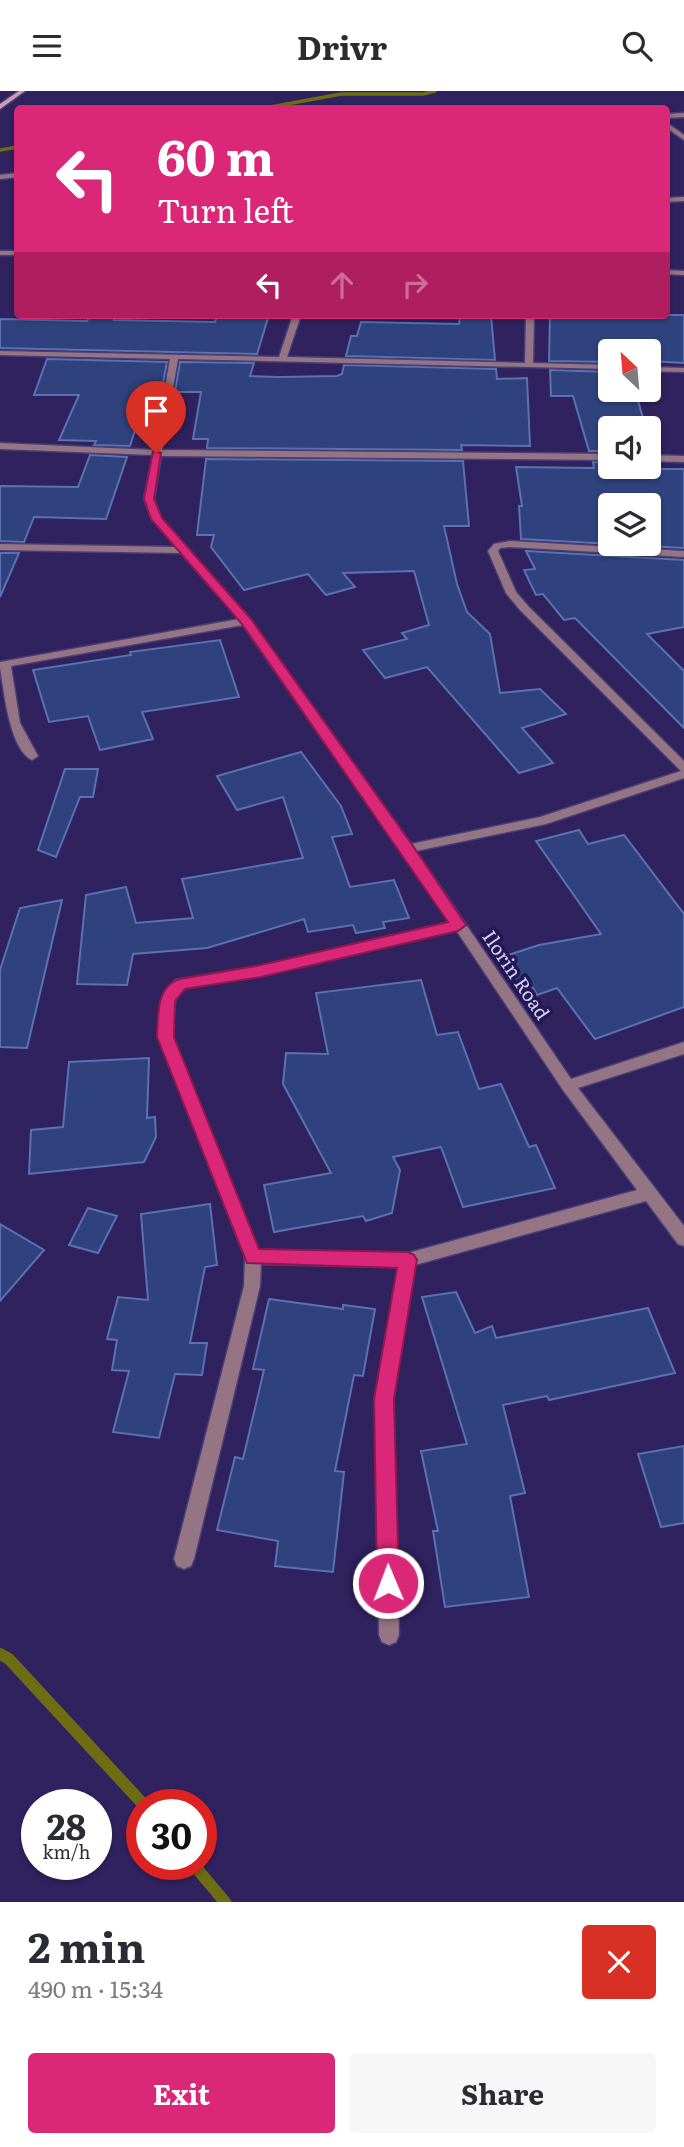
<!DOCTYPE html>
<meta charset="utf-8">
<style>
:root{--surface:#fff;--page:#f7f7f7;--text:#2b2b33;--muted:#7c7c81;--accent:#db2777}
body{margin:0;font-family:Literata,serif;background:var(--page);color:var(--text);height:100vh;display:flex;flex-direction:column;font-size:26px;white-space:nowrap}
*{box-sizing:border-box;margin:0}
p{font-size:23px;color:var(--muted)}
.icon{flex:none;width:38px;height:38px;fill:none;stroke:currentColor;stroke-width:2;stroke-linecap:round;stroke-linejoin:round}
.map{position:relative;height:1811px;overflow:hidden}
.details{display:flex;flex-direction:column;background:var(--surface);flex:1}
.details>*{flex:none}
.guide{position:absolute;left:14px;top:14px;width:656px;height:214px;border-radius:7px;box-shadow:0 2px 5px #0004;background:#db2777;color:#fff;overflow:hidden}
.needle{width:46px;rotate:334deg}
.buttons{position:absolute;left:598px;top:248px;display:grid;gap:14px}
.buttons a{display:grid;place-items:center;width:63px;height:63px;border-radius:7px;background:var(--surface);box-shadow:0 2px 5px #0004;font-size:35px}
.speed{position:absolute;left:21px;top:1698px;display:flex;gap:14px;font-size:35px;font-weight:700;text-align:center}
.speed>*{display:grid;place-content:center;width:91px;height:91px;border-radius:50%;background:var(--surface);box-shadow:0 2px 5px #0004;line-height:1}
.speed small{font-size:18px;font-weight:400}
.speed .limit{border:10px solid #d22;background:#fff;color:#111}
.pin{position:absolute;display:grid;place-items:center;width:60px;height:60px;color:#fff;margin:-72px -30px;border-radius:50% 50% 50% 0;rotate:-45deg;box-shadow:0 0 7px #0007}
.pin .icon{rotate:45deg}
.me{position:absolute;width:77px;margin:-38px;rotate:359deg;stroke-linejoin:round;filter:drop-shadow(0 0 5px #0008)}
.turn{display:flex;align-items:center;gap:24px;height:147px;padding:0 28px;font-size:32px}
.turn .icon{width:91px;height:91px;stroke-width:2.5}
.turn b{display:block;font-size:49px;line-height:60px}
.lanes{display:flex;align-items:center;height:66px;padding:0 28px;background:#0003;justify-content:center;gap:35px;direction:ltr}
.lanes .off{opacity:.35}
.round{display:grid;place-items:center;flex:none;width:74px;height:74px;border-radius:7px;background:var(--page)}
.summary{display:flex;align-items:center;justify-content:space-between;height:119px;padding:0 28px}
h1{font-size:42px;font-weight:700;line-height:52px}
.button{display:flex;gap:14px;margin-top:auto;padding:14px 28px}
.button a{flex:1;height:80px;border-radius:7px;background:var(--accent);color:#fff;font-size:28px;font-weight:700;line-height:80px;text-align:center}
.button a+a{background:var(--page);color:var(--text)}
header{display:flex;justify-content:space-between;align-items:center;height:91px;padding:0 28px;background:var(--surface);font-size:32px;font-weight:700}
.map>svg:first-child{display:block}
.lines{fill:none;stroke-linecap:round;stroke-linejoin:round}
.stream-far1{stroke:#6f6d13;stroke-width:3.5}
.stream{stroke:#6f6d13;stroke-width:12}
.building{fill:#2f427d;stroke:#5b71b1;stroke-width:2}
.minor-casing{stroke:#493e77;stroke-width:3}
.secondary-casing{stroke:#493e77;stroke-width:3}
.minor{fill:#957584;fill-rule:evenodd}
.secondary{fill:#cf9bb5;fill-rule:evenodd}
.route{fill:#db2777;stroke:#8e194d;stroke-width:2}
.labels{text-anchor:middle;stroke-width:7;stroke-linejoin:round;paint-order:stroke}
.street-label{font-size:19px;fill:#d4d1f7;stroke:#251753}
</style>
<header><svg class="icon" aria-label="menu" viewBox="0 0 24 24"><path d="M4 6h16M4 12h16M4 18h16"/></svg>Drivr<svg class="icon" aria-label="search" viewBox="0 0 24 24"><circle cx="10" cy="10" r="6"/><path d="M15 15l6 6"/></svg></header>
<div class="map">
<svg width="684" height="1811" viewBox="0 0 684 1811">
<rect width="100%" height="100%" fill="#2f225f"/>
<g class="lines">
<g class="stream-far1">
<polyline points="260,18 341,3 423,3 435,0"/>
<polyline points="0,59 18,56"/>
</g>
<g class="stream">
<polyline points="0,1563 9,1568 143,1713"/>
<polyline points="193,1773 225,1811"/>
</g>
</g>
<g class="building">
<polygon points="90,224 116,224 114,229 215,231 217,224 269,224 257,263 0,257 0,228 87,230"/>
<polygon points="460,224 491,224 495,269 346,265 351,245 357,245 361,231 459,233"/>
<polygon points="550,224 684,224 684,272 649,270 649,261 611,261 611,271 549,270"/>
<polygon points="47,268 167,271 161,302 147,302 130,355 94,354 96,350 59,349 79,304 34,304"/>
<polygon points="180,271 254,272 250,285 278,286 337,285 342,283 344,274 496,278 497,288 527,287 530,355 461,354 462,359 207,357 208,348 193,348 201,301 175,301"/>
<polygon points="550,279 611,281 611,299 635,299 646,338 611,338 611,360 589,360 573,305 551,305"/>
<polygon points="90,364 127,366 106,428 34,426 24,451 0,450 0,395 78,396"/>
<polygon points="206,368 463,370 469,435 444,435 457,493 467,521 490,543 500,602 540,598 566,623 522,637 553,672 519,682 427,576 385,587 363,559 407,548 402,542 429,534 414,480 343,482 355,496 326,504 308,483 244,499 211,456 214,444 197,444"/>
<polygon points="593,371 611,372 611,376 649,376 649,373 658,373 660,378 684,378 684,457 612,453 649,453 649,415 611,415 611,453 521,448 519,415 522,415 516,376 594,377"/>
<polygon points="526,460 684,469 684,536 647,543 684,580 684,637 575,527 564,529 543,503 536,504 524,479 535,478"/>
<polygon points="0,462 19,462 0,506"/>
<polygon points="220,549 239,606 142,621 153,648 100,659 88,625 49,631 33,579 131,564 130,561"/>
<polygon points="301,661 341,715 352,743 332,746 350,796 394,789 409,827 383,831 385,837 356,842 353,834 308,841 304,828 207,857 133,863 127,894 77,893 86,804 126,796 136,832 193,827 182,788 303,767 283,706 237,719 217,685"/>
<polygon points="65,678 98,678 93,706 80,706 56,766 38,759"/>
<polygon points="579,739 588,753 624,744 684,823 684,916 595,948 557,897 537,904 533,897 520,901 496,868 539,854 601,843 536,750"/>
<polygon points="62,809 27,957 0,956 0,879 20,817"/>
<polygon points="421,889 437,944 458,941 479,998 501,993 529,1056 536,1054 555,1097 463,1116 441,1056 393,1066 400,1079 392,1122 366,1130 363,1125 274,1141 264,1094 331,1082 283,993 286,962 328,963 316,902"/>
<polygon points="149,967 147,1027 155,1026 156,1046 144,1071 29,1083 31,1039 63,1036 69,971"/>
<polygon points="210,1113 217,1174 205,1176 190,1252 207,1252 202,1284 175,1283 159,1347 113,1341 129,1280 112,1279 117,1249 107,1248 118,1206 148,1209 141,1123"/>
<polygon points="88,1117 117,1125 98,1162 69,1154"/>
<polygon points="0,1133 44,1159 0,1210"/>
<polygon points="456,1201 475,1242 492,1235 496,1247 648,1217 675,1282 549,1309 547,1305 503,1314 525,1402 510,1405 529,1506 445,1516 433,1440 438,1440 421,1360 467,1353 422,1206"/>
<polygon points="269,1208 343,1218 343,1214 375,1218 363,1285 354,1284 335,1380 344,1381 333,1481 275,1475 278,1450 217,1439 235,1366 243,1368 264,1279 253,1278"/>
<polygon points="684,1355 684,1432 661,1436 638,1363"/>
</g>
<g class="lines">
<defs>
<g id="minor">
<polygon points="578,16 605,16 607,18 576,18"/>
<polygon points="684,22 684,26 667,27 667,23"/>
<polygon points="667,32 684,44 684,49 667,37"/>
<polygon points="18,82 18,86 0,88 0,84"/>
<polygon points="684,106 684,110 667,111 667,107"/>
<rect x="0" y="160" width="18" height="4"/>
<polygon points="667,179 684,180 684,184 667,183"/>
<path d="M 293,224 L 301,224 L 287,266 L 525,272 L 526,224 L 534,224 L 533,272 L 611,274 L 611,278 L 178,268 L 162,359 L 611,363 L 611,369 L 161,365 L 154,408 L 161,427 L 250,528 L 411,753 L 540,726 L 681,680 L 520,519 L 506,502 L 488,460 L 494,453 L 510,450 L 684,460 L 684,466 L 510,456 L 500,457 L 498,460 L 516,501 L 528,515 L 684,670 L 684,687 L 546,733 L 416,760 L 571,988 L 684,951 L 684,963 L 578,997 L 684,1135 L 684,1155 L 678,1153 L 646,1110 L 415,1174 L 393,1308 L 399,1544 L 396,1551 L 389,1554 L 382,1551 L 379,1544 L 375,1308 L 398,1176 L 261,1173 L 260,1195 L 194,1468 L 191,1475 L 184,1478 L 177,1475 L 174,1468 L 244,1195 L 245,1166 L 158,945 L 161,909 L 175,889 L 261,875 L 450,831 L 243,534 L 11,575 L 20,632 L 38,665 L 32,669 C 9,658 4,599 0,577 L 0,571 L 239,528 L 181,462 L 0,459 L 0,453 L 176,456 L 152,428 L 144,408 L 153,364 L 0,358 L 0,352 L 154,359 L 170,268 L 0,264 L 0,260 L 279,266 ZM 456,839 L 563,999 L 637,1099 L 408,1162 L 258,1159 L 172,945 L 175,910 L 184,897 L 261,885 Z"/>
<polygon points="649,276 684,277 684,281 649,280"/>
<polygon points="649,364 684,365 684,371 649,370"/>
</g>
<polygon id="secondary" points="19,0 25,0 0,18 0,13"/>
</defs>
<use href="#minor" class="minor-casing"/>
<use href="#secondary" class="secondary-casing"/>
<use href="#minor" class="minor"/>
<use href="#secondary" class="secondary"/>
</g>
<path class="route" d="M 153,360 L 161,362 L 154,408 L 162,427 L 251,528 L 413,755 L 466,834 L 458,840 L 261,886 L 185,898 L 175,910 L 174,946 L 259,1158 L 408,1161 L 414,1164 L 417,1169 L 394,1308 L 399,1492 L 396,1499 L 388,1503 L 380,1499 L 377,1492 L 374,1308 L 397,1177 L 247,1172 L 157,946 C 158,925 156,895 180,888 L 261,874 L 448,831 L 242,533 L 151,428 L 144,408 Z"/>
<g class="labels">
<g class="street-label">
<text transform="translate(516 884) rotate(56)" y="7">Ilorin Road</text>
</g>
</g>
</svg>
<div class="buttons">
<a><svg class="needle" viewBox="-14 -14 28 28"><path d="M0-13l5 13h-10z" fill="#e53935"/><path d="M0 13l5-13h-10z" fill="#7c7c81"/></svg></a>
<a><svg class="icon" aria-label="sound" viewBox="0 0 24 24"><path d="M4 9h4l5-4v14l-5-4H4zM17 9q2 3 0 6"/></svg></a>
<a><svg class="icon" aria-label="layers" viewBox="0 0 24 24"><path d="M12 4l9 5-9 5-9-5zM3 14l9 5 9-5"/></svg></a>
</div>
<div class="speed"><div>28<small>km/h</small></div><div class="limit">30</div></div>
<div class="pin" style="left:156px;top:362px;background:#d93025"><svg class="icon" aria-label="arrive" viewBox="0 0 24 24"><path d="M6 21V4h12l-3 4 3 4H6"/></svg></div>
<svg class="me" style="left:388px;top:1492px" viewBox="-20 -20 40 40"><circle r="17" fill="#db2777" stroke="#fff" stroke-width="3"/><path d="M0-11L8 9 0 5-8 9z" fill="#fff"/></svg>
<div class="guide">
<div class="turn"><svg class="icon" aria-label="left" viewBox="0 0 24 24"><path d="M17 20v-9H6M10 6l-5 5 5 5"/></svg><div><b>60 m</b>Turn left</div></div>
<div class="lanes"><svg class="icon" aria-label="left" viewBox="0 0 24 24"><path d="M17 20v-9H6M10 6l-5 5 5 5"/></svg><svg class="icon off" aria-label="ahead" viewBox="0 0 24 24"><path d="M12 20V5M6 11l6-6 6 6"/></svg><svg class="icon off" aria-label="right" viewBox="0 0 24 24"><path d="M7 20v-9h11M14 6l5 5-5 5"/></svg></div>
</div>
</div>
<section class="details">
<div class="summary"><div><h1>2 min</h1><p>490 m · 15:34</p></div><a class="round" style="background:#d93025;color:#fff"><svg class="icon" aria-label="close" viewBox="0 0 24 24"><path d="M6 6l12 12M18 6L6 18"/></svg></a></div>
<div class="button"><a>Exit</a><a>Share</a></div>
</section>
